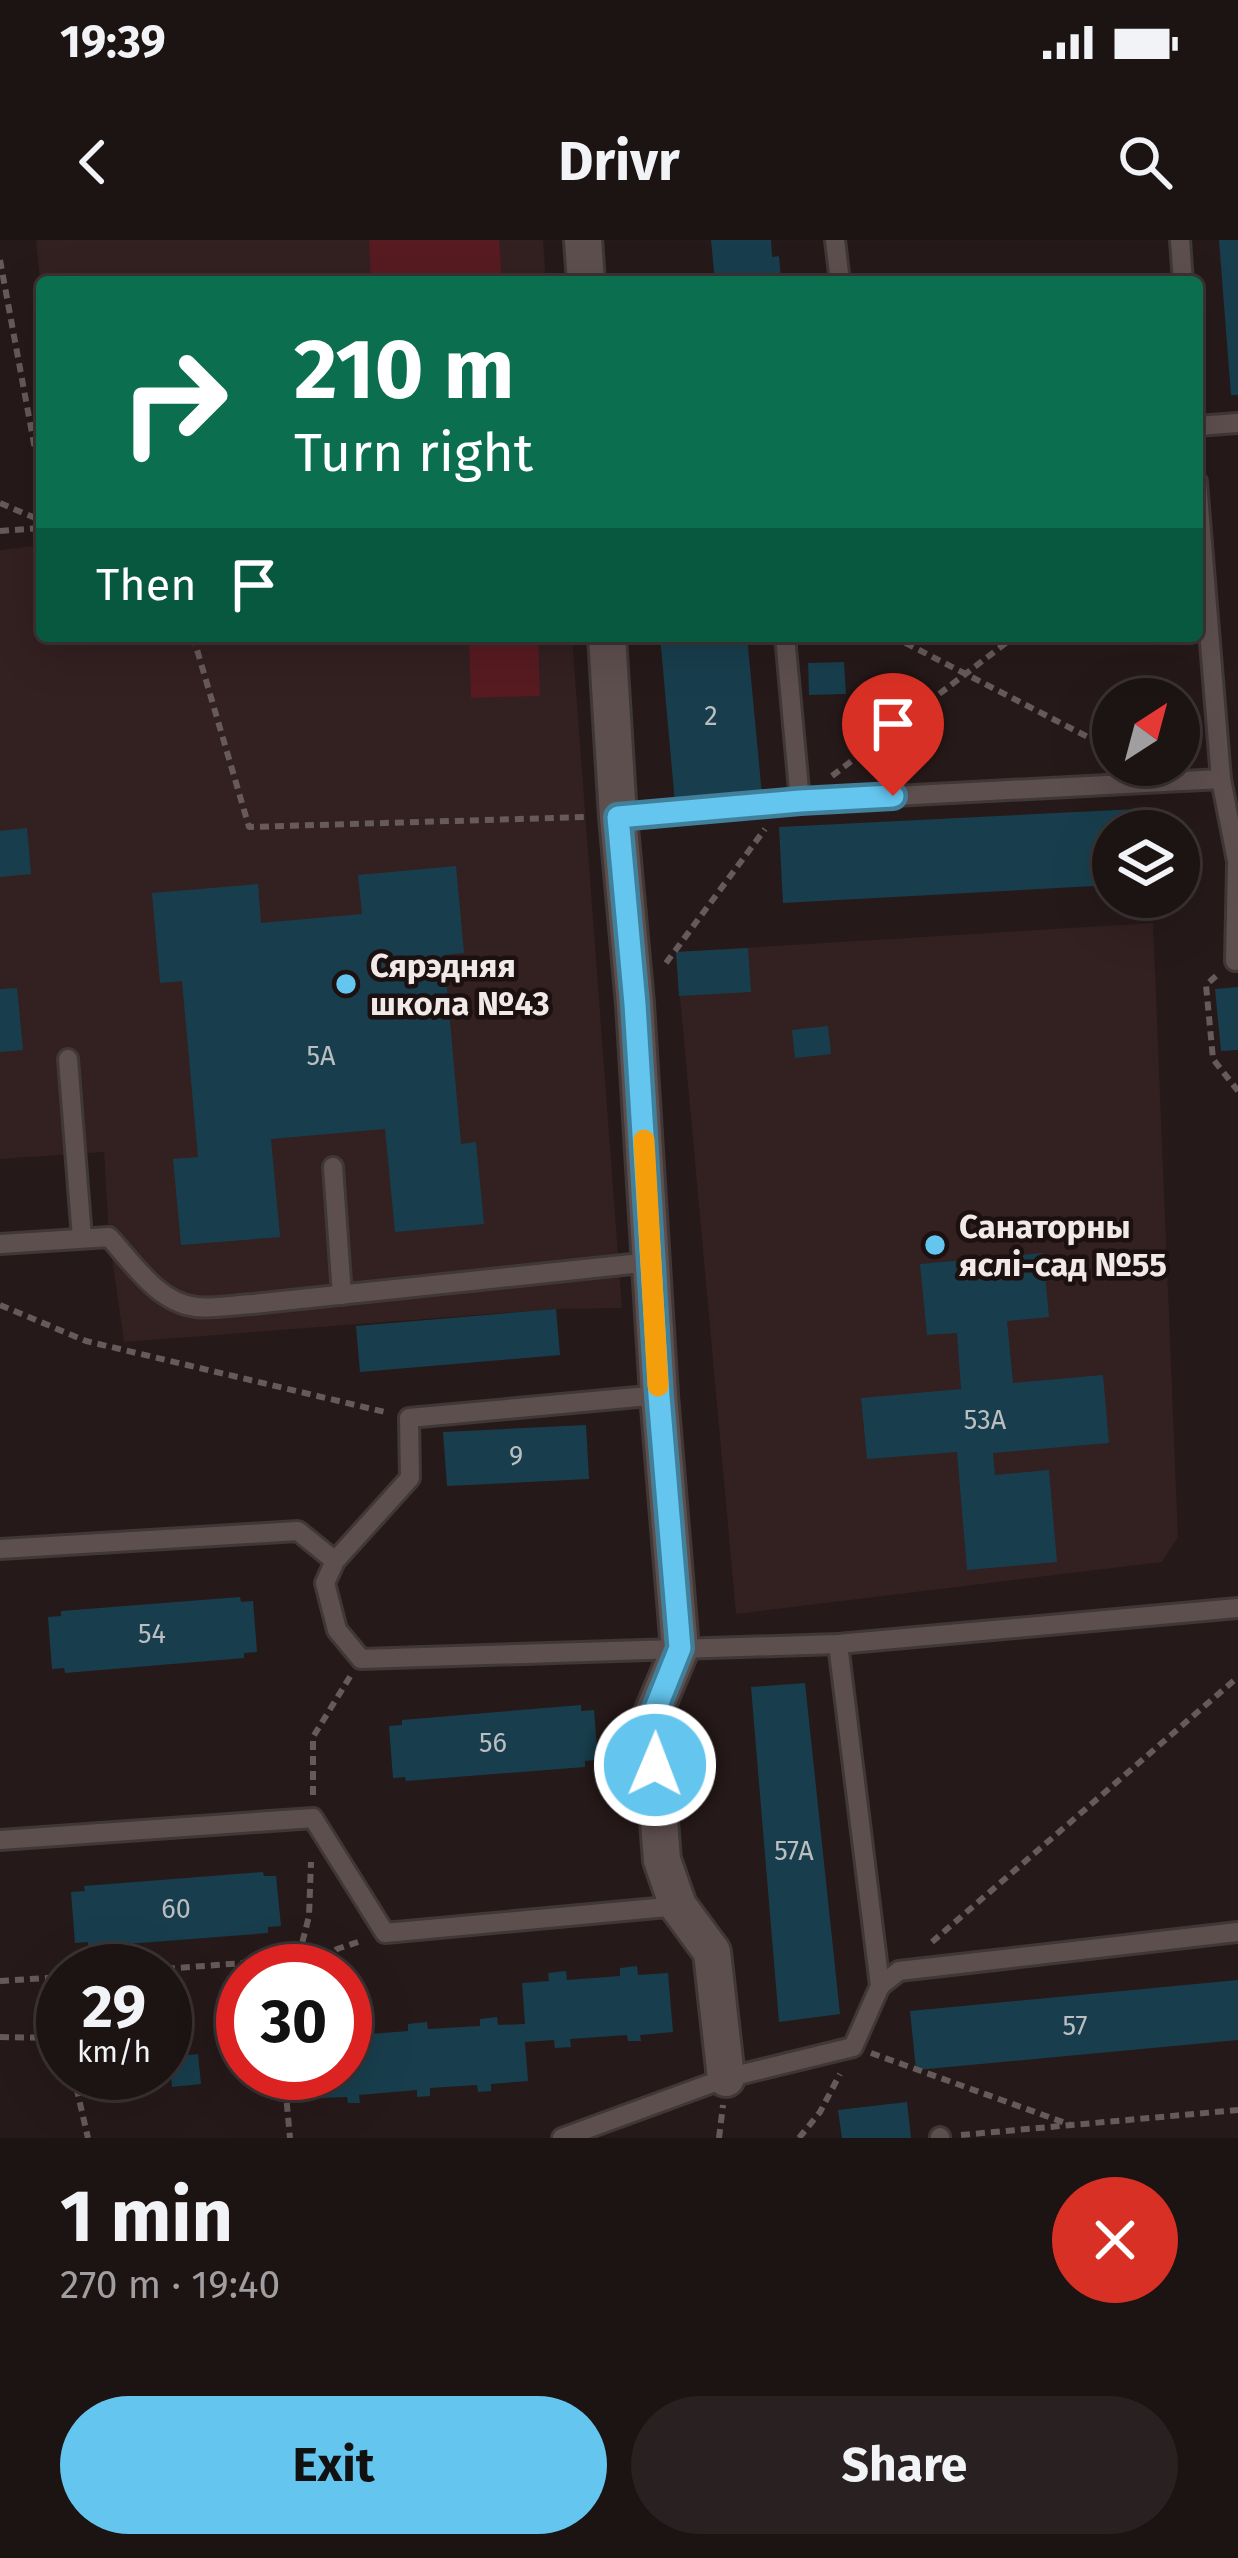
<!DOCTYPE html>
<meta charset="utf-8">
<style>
:root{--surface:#1c1313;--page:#292021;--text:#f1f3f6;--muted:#a09ea0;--line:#3a3233;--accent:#64c5ee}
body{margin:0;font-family:"Fira Sans",sans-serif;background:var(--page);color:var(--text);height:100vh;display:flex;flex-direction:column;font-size:45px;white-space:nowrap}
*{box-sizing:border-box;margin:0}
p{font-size:39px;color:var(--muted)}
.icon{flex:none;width:66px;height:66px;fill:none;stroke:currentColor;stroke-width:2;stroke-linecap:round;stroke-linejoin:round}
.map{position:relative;height:1898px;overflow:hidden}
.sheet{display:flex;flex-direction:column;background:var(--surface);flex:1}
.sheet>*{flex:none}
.banner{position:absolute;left:36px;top:36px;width:1167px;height:366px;border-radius:12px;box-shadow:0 12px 48px #0002,0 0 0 3px var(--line);background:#0b6e4f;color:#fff;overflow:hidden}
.needle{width:78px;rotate:36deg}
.controls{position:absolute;left:1092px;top:438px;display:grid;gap:24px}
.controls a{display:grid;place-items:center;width:108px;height:108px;border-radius:50%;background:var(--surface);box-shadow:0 12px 48px #0002,0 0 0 3px var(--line);font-size:60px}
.speed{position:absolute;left:36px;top:1704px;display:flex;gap:24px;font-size:60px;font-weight:700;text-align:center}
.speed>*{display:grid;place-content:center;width:156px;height:156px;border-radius:50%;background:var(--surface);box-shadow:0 12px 48px #0002,0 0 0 3px var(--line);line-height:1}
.speed small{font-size:30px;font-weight:400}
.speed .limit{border:18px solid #d22;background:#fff;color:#111}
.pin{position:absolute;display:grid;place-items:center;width:102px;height:102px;color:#fff;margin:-123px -51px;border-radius:50% 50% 50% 0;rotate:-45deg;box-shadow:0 0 12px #0007}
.pin .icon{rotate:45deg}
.me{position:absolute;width:132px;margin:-66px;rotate:1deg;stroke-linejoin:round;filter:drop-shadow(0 0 9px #0008)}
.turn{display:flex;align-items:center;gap:42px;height:252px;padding:0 60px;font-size:54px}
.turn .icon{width:156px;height:156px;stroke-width:2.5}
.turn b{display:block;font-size:84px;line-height:102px}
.then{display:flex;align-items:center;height:114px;padding:0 60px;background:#0003;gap:24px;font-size:45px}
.round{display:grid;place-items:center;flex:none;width:126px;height:126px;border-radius:63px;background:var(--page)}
.summary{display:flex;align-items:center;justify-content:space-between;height:204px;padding:0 60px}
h1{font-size:72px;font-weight:700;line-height:90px}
.cta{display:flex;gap:24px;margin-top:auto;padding:24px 60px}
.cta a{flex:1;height:138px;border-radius:72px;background:var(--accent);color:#111;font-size:48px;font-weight:700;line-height:138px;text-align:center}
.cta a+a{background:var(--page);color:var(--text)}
.status{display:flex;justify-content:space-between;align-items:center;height:84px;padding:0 60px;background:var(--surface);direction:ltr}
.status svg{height:33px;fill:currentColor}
header{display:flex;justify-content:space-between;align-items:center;height:156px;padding:0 60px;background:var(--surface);font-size:54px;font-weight:700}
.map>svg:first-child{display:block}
.built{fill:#332021}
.green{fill:#571b21}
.building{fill:#183e4d}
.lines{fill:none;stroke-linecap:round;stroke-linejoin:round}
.lane-casing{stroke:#403737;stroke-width:24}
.street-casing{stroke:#403737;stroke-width:42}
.path{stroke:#665a5a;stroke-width:6;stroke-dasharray:9 6;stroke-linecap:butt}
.lane{stroke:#5e4f4f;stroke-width:18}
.street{stroke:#5e4f4f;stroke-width:36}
.route-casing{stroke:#41809b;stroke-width:30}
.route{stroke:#64c5ee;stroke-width:21}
.slow{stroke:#f59e0b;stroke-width:21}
.poi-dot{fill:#64c5ee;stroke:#1c1010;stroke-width:4.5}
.labels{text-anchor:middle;stroke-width:9;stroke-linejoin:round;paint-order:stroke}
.number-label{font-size:27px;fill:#bbbec1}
.poi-label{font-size:33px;font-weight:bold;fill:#f1e8e8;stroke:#1c1010;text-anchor:start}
</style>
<div class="status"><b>19:39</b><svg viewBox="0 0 49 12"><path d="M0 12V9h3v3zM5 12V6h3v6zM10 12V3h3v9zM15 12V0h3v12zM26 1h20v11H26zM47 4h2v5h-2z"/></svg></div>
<header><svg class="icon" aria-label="back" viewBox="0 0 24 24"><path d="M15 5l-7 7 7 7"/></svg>Drivr<svg class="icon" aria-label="search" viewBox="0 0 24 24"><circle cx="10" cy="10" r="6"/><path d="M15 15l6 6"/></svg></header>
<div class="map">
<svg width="1238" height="1898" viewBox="0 0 1238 1898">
<rect width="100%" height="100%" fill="#261919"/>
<g class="built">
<polygon points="36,0 543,0 546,42 42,42 42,60"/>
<polygon points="42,305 42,396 572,396 622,1068 556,1069 124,1102 109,997 104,912 0,919 0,310"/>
<polygon points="1153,683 1178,1297 1162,1322 736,1374 676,712"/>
</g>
<g class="green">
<polygon points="369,0 499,0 502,42 371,42"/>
<polygon points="469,396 538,396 540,456 471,458"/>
</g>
<g class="building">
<polygon points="711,0 771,0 772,17 779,16 781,38 774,39 774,42 715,42"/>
<polygon points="1219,0 1238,0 1238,155 1231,155"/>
<polygon points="660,396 747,396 762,555 675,563"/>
<polygon points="844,422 846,454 809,455 808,423"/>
<polygon points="1157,568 1158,591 1113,591 1113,645 783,663 779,587"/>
<polygon points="27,588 31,634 0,637 0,591"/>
<polygon points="456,626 464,713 444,715 461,904 476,902 484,984 395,992 385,889 271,899 280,997 181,1005 173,919 198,917 182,741 160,743 152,653 258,644 261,683 362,674 358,635"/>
<polygon points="748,708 751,752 679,756 676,712"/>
<polygon points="1238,747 1238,810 1221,811 1215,749"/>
<polygon points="17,748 23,810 0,812 0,749"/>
<polygon points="828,786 831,814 795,818 792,790"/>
<polygon points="1043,1013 1049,1077 1007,1081 1013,1143 1103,1135 1109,1203 993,1213 995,1235 1049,1230 1057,1322 967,1330 957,1212 867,1219 861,1158 961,1149 957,1093 927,1095 920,1024"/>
<polygon points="556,1069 560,1115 360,1132 356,1086"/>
<polygon points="586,1185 589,1239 447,1246 443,1192"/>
<polygon points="240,1357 241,1362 253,1361 257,1412 244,1413 244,1418 65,1433 64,1428 52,1429 48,1377 61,1376 61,1371"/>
<polygon points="805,1443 840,1774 779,1782 751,1447"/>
<polygon points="581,1465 581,1471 594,1470 598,1520 585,1521 585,1527 406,1541 405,1537 393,1538 389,1486 402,1485 402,1480"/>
<polygon points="263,1632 264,1636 276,1636 281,1686 268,1687 268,1693 88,1707 88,1702 75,1703 71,1652 85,1651 84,1646"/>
<polygon points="637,1726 638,1735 668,1733 673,1792 640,1795 641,1801 628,1801 627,1795 570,1799 571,1807 555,1808 554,1800 525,1802 528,1841 491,1844 491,1851 478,1852 477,1845 430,1848 430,1856 417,1857 417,1850 359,1855 360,1863 348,1863 347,1857 318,1858 316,1833 345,1833 345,1789 356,1788 357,1795 408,1791 408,1784 427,1782 428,1789 480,1786 480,1779 497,1777 498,1785 525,1784 522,1743 549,1741 548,1733 566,1731 567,1740 620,1736 620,1728"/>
<polygon points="1238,1740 1238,1800 916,1830 910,1771"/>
<polygon points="198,1814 201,1844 172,1847 170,1817"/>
<polygon points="96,1833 140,1833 140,1839 97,1843"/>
<polygon points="907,1862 911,1898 842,1898 838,1870"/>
</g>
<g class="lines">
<defs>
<g id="lane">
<polyline points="835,0 840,42"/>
<polyline points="1180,0 1183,42"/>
<polyline points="1197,186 1238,183"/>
<polyline points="1197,242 1221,539 1238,626"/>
<polyline points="785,396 800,561"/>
<polyline points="618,577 800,561 1221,539"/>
<polyline points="1235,721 1237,626"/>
<polyline points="68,819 82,998"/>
<polyline points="333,927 342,1055"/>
<path d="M 0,1004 L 109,997 C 132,1022 158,1063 196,1067 C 214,1069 234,1065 253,1064 L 651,1022"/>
<polyline points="0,1309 298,1291 335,1321 325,1343 337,1390 361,1419 838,1404 1238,1368"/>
<polyline points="335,1321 410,1238 409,1178 659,1155"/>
<polyline points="0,1600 313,1578 385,1693 678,1666"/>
<polyline points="880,1746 899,1731 1238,1692"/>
<polyline points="940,1897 940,1898"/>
<polyline points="562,1898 726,1838 853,1807 880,1746 838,1404"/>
</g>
<g id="street">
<polyline points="583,0 586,42"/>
<polyline points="607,396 618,577 635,764 659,1155 680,1409 651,1478 662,1620 678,1666 712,1712 726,1838"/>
</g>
</defs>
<use href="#lane" class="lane-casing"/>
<use href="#street" class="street-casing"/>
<g class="path">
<polyline points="0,20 34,204 42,231"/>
<polyline points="0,263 42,281"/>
<polyline points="0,291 42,288"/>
<polyline points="193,396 249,587 587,577"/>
<polyline points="892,396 1113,510"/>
<polyline points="832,536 1015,396"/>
<polyline points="666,723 765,589"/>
<polyline points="1216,736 1206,745 1213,819 1238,851"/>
<polyline points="0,1065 86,1101 389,1173"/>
<polyline points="313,1555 313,1497 351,1435"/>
<polyline points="932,1702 1238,1437"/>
<polyline points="136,1731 298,1719"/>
<polyline points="295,1731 309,1676 311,1622"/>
<polyline points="314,1731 337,1709 361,1701"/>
<polyline points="0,1741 63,1737"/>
<polyline points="0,1797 63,1798"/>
<polyline points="871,1813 1071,1885"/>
<polyline points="73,1833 88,1898"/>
<polyline points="284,1833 290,1898"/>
<polyline points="961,1895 1238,1870"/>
<polyline points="719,1898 723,1865"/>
<polyline points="799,1898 820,1872 840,1834"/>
</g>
<use href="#lane" class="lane"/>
<use href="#street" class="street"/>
</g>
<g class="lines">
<defs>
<polyline id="route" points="655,1525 652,1478 680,1408 659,1156 635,764 618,577 800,561 893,556"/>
</defs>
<use href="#route" class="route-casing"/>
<use href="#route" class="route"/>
<polyline class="slow" points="644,900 658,1146"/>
</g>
<g class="poi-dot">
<circle cx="346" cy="744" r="12"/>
<circle cx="935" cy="1005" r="12"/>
</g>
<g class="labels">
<g class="number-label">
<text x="711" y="485">2</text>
<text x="321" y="825">5А</text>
<text x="985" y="1189">53А</text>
<text x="516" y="1225">9</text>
<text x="152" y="1403">54</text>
<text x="493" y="1512">56</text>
<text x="794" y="1620">57А</text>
<text x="176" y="1678">60</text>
<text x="1075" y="1795">57</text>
</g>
<g class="poi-label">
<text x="370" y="737">Сярэдняя<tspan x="370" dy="38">школа №43</tspan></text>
<text x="959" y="998">Санаторны<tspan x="959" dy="38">яслі-сад №55</tspan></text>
</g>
</g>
</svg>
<div class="controls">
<a><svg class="needle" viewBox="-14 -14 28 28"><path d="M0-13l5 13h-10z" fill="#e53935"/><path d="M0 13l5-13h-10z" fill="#a09ea0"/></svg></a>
<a><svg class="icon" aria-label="layers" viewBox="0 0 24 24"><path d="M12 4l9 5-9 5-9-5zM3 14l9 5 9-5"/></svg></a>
</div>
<div class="speed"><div>29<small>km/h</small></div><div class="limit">30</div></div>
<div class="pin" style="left:893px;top:556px;background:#d93025"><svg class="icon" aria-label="arrive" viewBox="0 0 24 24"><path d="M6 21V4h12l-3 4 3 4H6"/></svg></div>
<svg class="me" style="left:655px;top:1525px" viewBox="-20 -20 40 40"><circle r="17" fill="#64c5ee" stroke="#fff" stroke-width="3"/><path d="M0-11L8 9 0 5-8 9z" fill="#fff"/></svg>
<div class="banner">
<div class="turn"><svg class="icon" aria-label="right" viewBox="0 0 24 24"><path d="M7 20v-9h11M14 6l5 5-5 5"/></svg><div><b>210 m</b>Turn right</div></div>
<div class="then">Then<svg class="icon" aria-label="arrive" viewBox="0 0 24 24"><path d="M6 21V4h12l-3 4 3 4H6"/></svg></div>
</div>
</div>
<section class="sheet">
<div class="summary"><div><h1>1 min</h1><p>270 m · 19:40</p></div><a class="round" style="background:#d93025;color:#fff"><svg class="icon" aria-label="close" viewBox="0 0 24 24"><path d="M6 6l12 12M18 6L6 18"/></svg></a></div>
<div class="cta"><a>Exit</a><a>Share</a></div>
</section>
